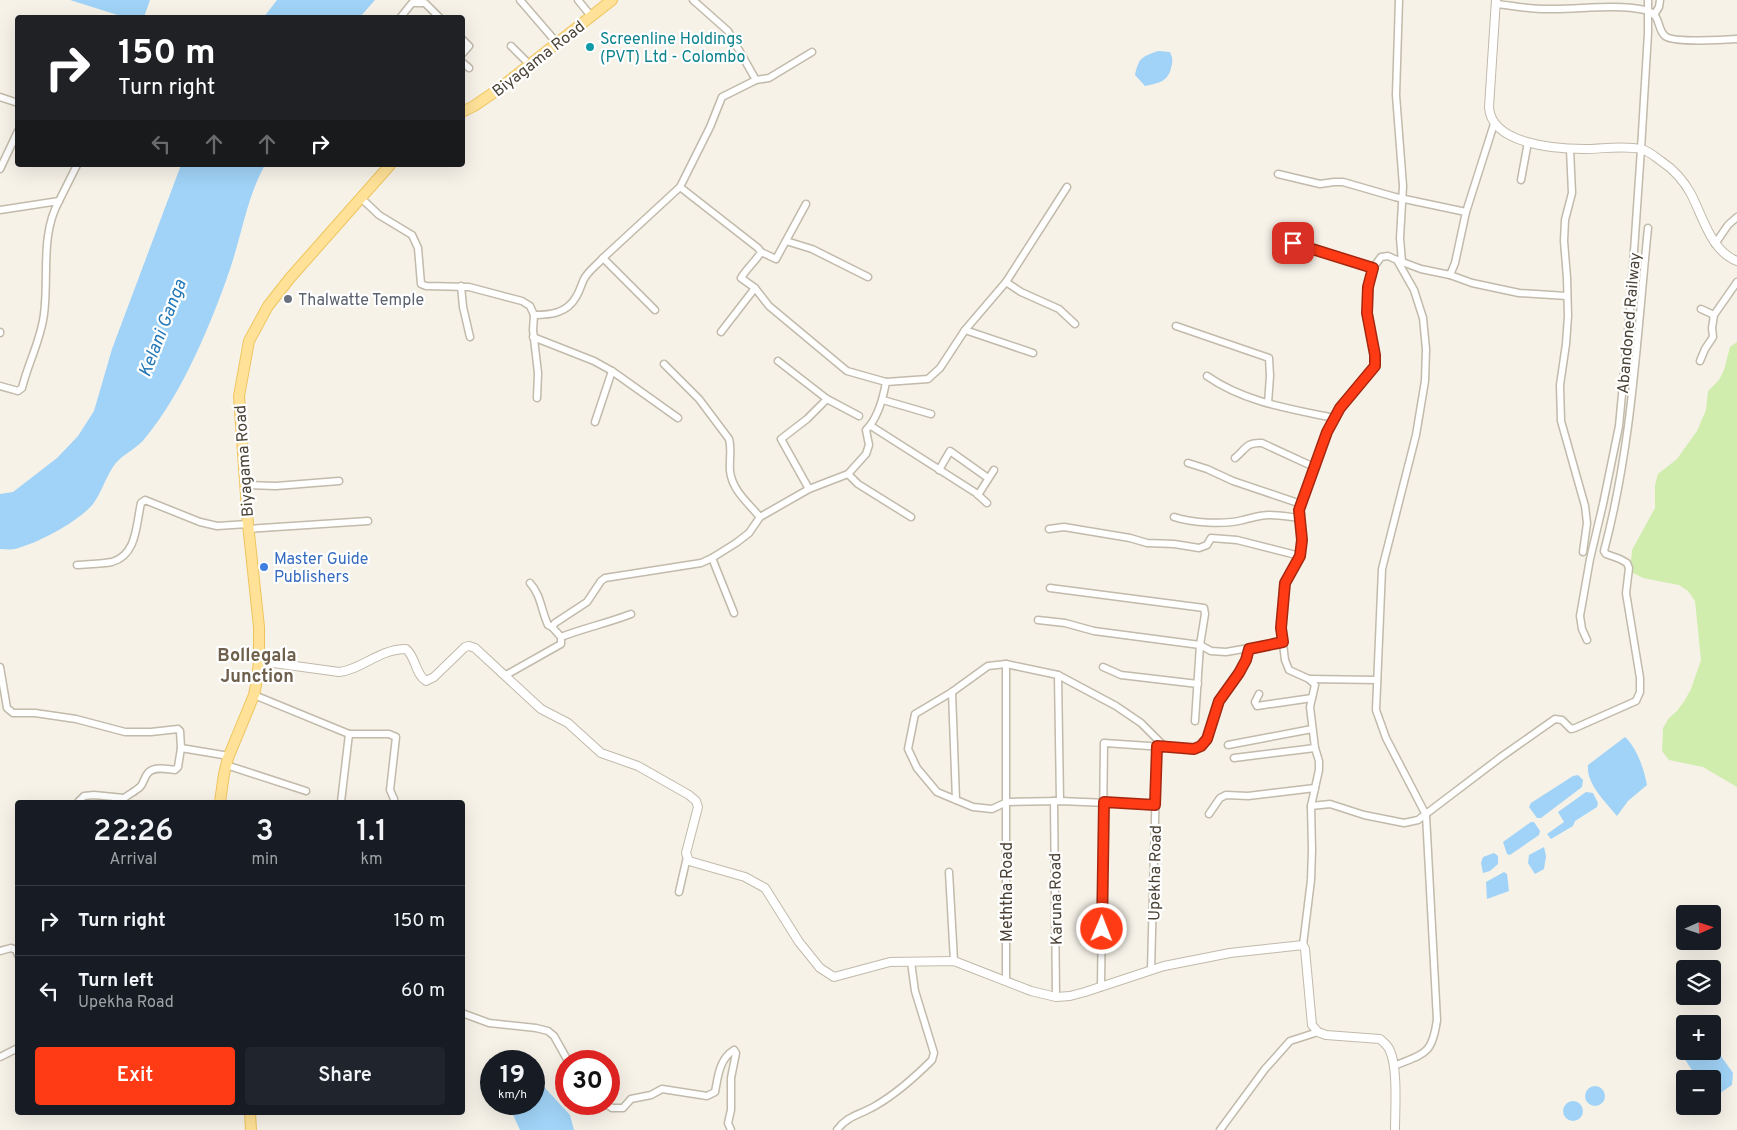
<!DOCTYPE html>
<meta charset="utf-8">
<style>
:root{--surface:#171b24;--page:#20242c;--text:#f1f3f6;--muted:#9ea1a6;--line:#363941;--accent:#ff3b16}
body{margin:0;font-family:Overpass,sans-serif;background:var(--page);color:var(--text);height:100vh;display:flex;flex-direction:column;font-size:19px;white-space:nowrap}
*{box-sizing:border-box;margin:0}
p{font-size:16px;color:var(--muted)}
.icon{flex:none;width:28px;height:28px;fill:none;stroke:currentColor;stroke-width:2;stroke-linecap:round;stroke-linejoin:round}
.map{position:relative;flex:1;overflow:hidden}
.side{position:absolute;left:15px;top:800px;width:450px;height:315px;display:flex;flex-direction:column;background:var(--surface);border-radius:5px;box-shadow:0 5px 20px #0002}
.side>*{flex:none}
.guide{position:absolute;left:15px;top:15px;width:450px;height:152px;border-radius:5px;box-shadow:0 5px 20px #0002;background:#202124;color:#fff;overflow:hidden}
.needle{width:32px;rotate:87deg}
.controls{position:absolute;left:1676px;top:905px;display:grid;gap:10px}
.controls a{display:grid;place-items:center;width:45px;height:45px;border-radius:5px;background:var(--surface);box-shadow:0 5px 20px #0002;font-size:25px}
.speed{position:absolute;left:480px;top:1050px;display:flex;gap:10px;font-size:25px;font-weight:700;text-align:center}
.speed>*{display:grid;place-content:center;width:65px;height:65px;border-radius:50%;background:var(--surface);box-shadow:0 5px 20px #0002;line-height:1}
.speed small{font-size:12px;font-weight:400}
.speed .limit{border:8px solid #d22;background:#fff;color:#111}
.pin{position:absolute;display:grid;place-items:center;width:42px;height:42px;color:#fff;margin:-21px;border-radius:10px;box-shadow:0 2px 8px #0006}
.me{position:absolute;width:55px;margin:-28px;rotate:1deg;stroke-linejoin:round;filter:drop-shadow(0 0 4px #0008)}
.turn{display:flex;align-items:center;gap:18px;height:105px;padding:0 20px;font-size:22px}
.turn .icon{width:65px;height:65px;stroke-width:2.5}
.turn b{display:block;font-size:35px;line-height:42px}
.lanes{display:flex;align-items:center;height:48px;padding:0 20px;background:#0003;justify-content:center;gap:25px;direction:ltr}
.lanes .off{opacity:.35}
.eta{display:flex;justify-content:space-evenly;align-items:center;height:85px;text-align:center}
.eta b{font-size:30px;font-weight:600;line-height:35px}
.button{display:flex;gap:10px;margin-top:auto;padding:10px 20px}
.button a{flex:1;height:58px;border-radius:5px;background:var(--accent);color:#fff;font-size:20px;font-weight:600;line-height:58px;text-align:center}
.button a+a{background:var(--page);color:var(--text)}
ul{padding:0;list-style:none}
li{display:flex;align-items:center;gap:15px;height:70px;padding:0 20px;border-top:1px solid var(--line)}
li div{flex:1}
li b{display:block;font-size:19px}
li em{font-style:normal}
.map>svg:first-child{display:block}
.green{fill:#d0edad}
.water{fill:#a0d3f7}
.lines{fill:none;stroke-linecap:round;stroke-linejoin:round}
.minor-casing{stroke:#c2baaa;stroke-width:9}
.tertiary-casing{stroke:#c2baaa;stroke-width:10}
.primary-casing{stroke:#efc45d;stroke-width:12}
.minor{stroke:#fff;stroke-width:6}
.tertiary{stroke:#fff;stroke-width:8}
.primary{stroke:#ffe298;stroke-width:10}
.route-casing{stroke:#a6260e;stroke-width:12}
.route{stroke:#ff3b16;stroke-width:9}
.culture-dot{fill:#0f9aa8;stroke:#fff;stroke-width:2}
.worship-dot{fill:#6b7280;stroke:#fff;stroke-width:2}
.shop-dot{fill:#3f7fe0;stroke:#fff;stroke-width:2}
.labels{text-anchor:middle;stroke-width:4.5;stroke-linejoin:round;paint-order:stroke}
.culture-label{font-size:16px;fill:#0d838f;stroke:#fff;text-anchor:start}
.street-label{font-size:16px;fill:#4a4236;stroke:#fff}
.worship-label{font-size:16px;fill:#5b616d;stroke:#fff;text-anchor:start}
.shop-label{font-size:16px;fill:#366cbe;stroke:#fff;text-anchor:start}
.water-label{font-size:18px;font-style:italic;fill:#2378b8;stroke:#fff}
.neighbourhood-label{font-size:18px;font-weight:bold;fill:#6e604c;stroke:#fff}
</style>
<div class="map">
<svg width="1737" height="1130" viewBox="0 0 1737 1130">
<rect width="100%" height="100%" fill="#f6f2e8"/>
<polygon class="green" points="1737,342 1737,787 1703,767 1669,760 1662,751 1663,728 1669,718 1677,711 1685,700 1691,689 1701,660 1695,601 1688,591 1679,585 1643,578 1633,573 1631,561 1632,550 1655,508 1655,485 1658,474 1677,459 1697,431 1706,410 1708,391 1719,380 1724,370 1730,347"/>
<g class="water">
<polygon points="70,0 150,0 144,17 124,17"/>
<polygon points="277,0 375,0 360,17 264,17"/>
<path d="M 1158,51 L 1170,52 C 1173,59 1173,61 1171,68 C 1168,82 1158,83 1145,86 L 1135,75 C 1139,58 1141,57 1158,51 Z"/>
<path d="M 181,165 L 265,165 C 247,197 242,234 230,269 C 212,322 182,394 146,437 C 138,448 123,454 115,464 C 106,476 102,492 93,504 C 78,522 38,543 15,549 C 10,550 5,549 0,549 L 0,494 L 13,492 L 57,458 L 78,436 L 94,411 L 112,349 Z"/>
<path d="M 1625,737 C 1637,748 1644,769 1647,785 L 1628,801 L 1617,816 C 1606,802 1586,784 1588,765 Z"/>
<polygon points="1578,775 1583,780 1582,787 1541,818 1537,818 1529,807 1531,803 1573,776"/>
<polygon points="1586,792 1593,793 1598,803 1597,807 1575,821 1573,826 1551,839 1547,834 1564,822 1558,812"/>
<polygon points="1531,822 1534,822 1540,831 1539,835 1510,855 1507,854 1503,842"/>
<polygon points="1544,847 1546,856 1544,869 1535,874 1528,863 1529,855"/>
<polygon points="1494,853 1498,856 1498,864 1490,871 1483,873 1481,863 1483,857"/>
<polygon points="1504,872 1507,874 1509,891 1487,899 1486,882"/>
<polygon points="1713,1045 1733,1073 1732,1085 1720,1093 1713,1092 1712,1079 1698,1079 1684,1058 1686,1051 1712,1051"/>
<polygon points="534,1076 570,1115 574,1130 520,1130 508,1104 534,1104"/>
<circle cx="1595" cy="1096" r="10"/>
<circle cx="1573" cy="1111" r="10"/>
</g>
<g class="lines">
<defs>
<g id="minor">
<polyline points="520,0 557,43"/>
<polyline points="578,0 591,16"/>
<polyline points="693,0 728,31 756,80 769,78 812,52"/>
<polyline points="1399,0 1396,95 1403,186 1400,238 1402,262"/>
<path d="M 1496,4 C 1515,6 1534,10 1553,9 C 1584,9 1615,4 1645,10 C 1662,14 1656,28 1665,36 C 1672,43 1725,40 1737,39"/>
<polyline points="1654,15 1659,7 1660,0"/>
<polyline points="400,18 412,3 425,3 440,18"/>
<polyline points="462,39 469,46 462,54"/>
<polyline points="511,46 530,65"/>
<polyline points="462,62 469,68"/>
<polyline points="0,97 18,103"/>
<polyline points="1570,149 1572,193 1565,220 1564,241 1567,278 1568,316 1566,344 1560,385 1561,421 1585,506 1587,523 1583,552"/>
<polyline points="0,169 18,131"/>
<polyline points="1278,174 1320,184 1334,182 1343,182 1395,197 1466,212"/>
<polyline points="1521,180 1528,142"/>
<polyline points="680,187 710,127 722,97 756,80"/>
<polyline points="361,198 379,215 412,235 418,248 421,284 426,286 469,287 522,301 530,306 534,315 533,330 538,373 537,398"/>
<polyline points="59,201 77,165"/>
<path d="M 0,210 L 59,201 C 40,235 49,278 44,314 C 41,340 28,363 22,388 L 18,391 L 0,386"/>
<polyline points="1295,232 1292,240 1297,245 1373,268"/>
<polyline points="786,241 812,249 868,277"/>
<polyline points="1715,244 1728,225 1737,217"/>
<polyline points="761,252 776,259 806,204"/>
<polyline points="1450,275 1455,263 1466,212 1494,124"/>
<polyline points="1006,282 1021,292 1059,309 1075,324"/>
<polyline points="461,286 463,307 470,337"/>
<polyline points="1701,309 1714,315 1737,282"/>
<path d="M 534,315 C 551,315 567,313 576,297 C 580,291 581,285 584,279 C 589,270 597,265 603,258"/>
<polyline points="1176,326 1269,358 1270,376 1268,403"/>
<polyline points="965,330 1033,353"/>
<polyline points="721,332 755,288"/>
<polyline points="0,333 0,332"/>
<polyline points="533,337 594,361 612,371 678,418"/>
<polyline points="778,361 827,399 859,416"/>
<polyline points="1700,361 1705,349 1713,337 1712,328 1714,315"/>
<path d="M 664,364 L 699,399 L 729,439 C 732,450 729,460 730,471 C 732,490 748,503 760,517"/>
<path d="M 1207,376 C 1244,402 1290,409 1334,418"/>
<polyline points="886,382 928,379 940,368 965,330 1006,282 1067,187"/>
<polyline points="883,400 931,414"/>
<polyline points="595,422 612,371"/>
<polyline points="871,426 976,493 987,503"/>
<path d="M 1235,458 C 1246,449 1246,442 1262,443 L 1314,467"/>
<polyline points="1188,463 1207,469 1233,481 1301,504"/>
<polyline points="939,470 950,451 988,478"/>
<polyline points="848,474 858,484 911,517"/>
<polyline points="245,485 276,486 339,481"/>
<polyline points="809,489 781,439 807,419 827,399"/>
<polyline points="978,495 994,470"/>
<path d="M 1174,517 C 1192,523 1224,525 1243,520 C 1252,518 1260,515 1269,515 C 1279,515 1290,517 1300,518"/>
<polyline points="248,529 368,521"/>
<polyline points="1049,529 1064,527 1130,538 1147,543 1174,544 1199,548 1207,545 1211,538 1237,540 1300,556"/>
<polyline points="712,558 734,613"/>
<path d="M 77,565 C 88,564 101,564 112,562 C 137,555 136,525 141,503 L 145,500 L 200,522 L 217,526 L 248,524"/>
<path d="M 530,583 C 541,595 541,610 548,625 L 552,627"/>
<polyline points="1050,588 1204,608 1205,614 1200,645 1195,721"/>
<polyline points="1038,620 1065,623 1094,631 1200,645 1211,651 1226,652 1283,642"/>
<path d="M 561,637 C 584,628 608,623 631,614"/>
<polyline points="1587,640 1582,629 1580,616 1590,559 1603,504 1619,426 1630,310 1641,149 1648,33 1648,0"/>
<path d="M 0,667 L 7,708 L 13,713 L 35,713 L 76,719 L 125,732 L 151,732 L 178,729 L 180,731 L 181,748 L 178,767 L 175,770 C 167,769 154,766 148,773 C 144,777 144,783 140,787 C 133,793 125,796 120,802"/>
<polyline points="1103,667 1121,675 1198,684"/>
<path d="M 506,675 L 561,644 L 561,637 L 552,627 L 555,623 L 587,602 L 601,581 L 605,578 L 701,563 L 712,558 L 736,543 L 749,533 L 760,517 L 809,489 L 848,474 L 866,454 L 869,445 L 866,430 C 878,418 883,399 886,382 L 847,371 L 769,306 L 755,288 L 741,278 C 747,268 755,262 761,252 L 758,248 L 680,187 L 603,258 L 655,310"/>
<polyline points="1058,675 1060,801"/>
<polyline points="1309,679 1377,680"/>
<polyline points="952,692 956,800"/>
<polyline points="1259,694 1255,702 1257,706 1312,698"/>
<polyline points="254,695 349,734 389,734 396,737 390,790 394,799"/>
<polyline points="1228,745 1312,729"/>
<polyline points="181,748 229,756"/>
<polyline points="1234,758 1315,748"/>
<polyline points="226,765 306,791"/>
<polyline points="1054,801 1056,997"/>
<polyline points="78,802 84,796 94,795 124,798"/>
<polyline points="341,802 349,734"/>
<polyline points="1155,805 1060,801 1007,802 992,809 973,807 937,792 917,768 908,749 915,714 952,692 988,666 1006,664 1058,675 1116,706 1141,723 1165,747"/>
<path d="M 1311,806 L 1330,804 L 1364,815 L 1404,823 L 1418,820 L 1501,757 L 1555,719 L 1562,720 L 1571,729 L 1575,728 L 1636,701 L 1640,692 L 1640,678 L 1626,593 L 1629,568 L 1627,563 L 1620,559 L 1606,554 L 1604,551 C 1632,446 1637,336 1648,228"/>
<polyline points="1209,814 1220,798 1226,795 1248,796 1315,788"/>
<polyline points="949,872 954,961"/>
<polyline points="679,892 687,857"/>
<polyline points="1303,945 1311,880 1312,850 1311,806 1319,770 1319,761 1315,748 1310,707 1315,685 1309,679 1289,670 1285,660 1281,628 1285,583 1300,556 1302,540 1299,511 1327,432 1339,407 1375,366 1375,355 1367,313 1368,287 1373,268 1381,257 1388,256 1397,260 1421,269 1450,275 1472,283 1519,293 1567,296"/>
<polyline points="0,951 11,948 16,950 18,955"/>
<polyline points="1151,970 1157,746"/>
<polyline points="1006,981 1006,664"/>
<polyline points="1101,987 1104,743 1194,749 1201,746 1207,739 1219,701 1239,673 1246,660 1249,649"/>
<polyline points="462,1013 489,1023 536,1028 548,1031 554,1036 568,1061"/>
<polyline points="0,1057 18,1048"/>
<path d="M 1394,1066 C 1425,1053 1432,1055 1437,1020 L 1426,815 L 1386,738 L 1376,710 L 1382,569 L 1416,435 L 1425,381 L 1426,349 L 1423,318 L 1414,290 L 1397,260"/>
<path d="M 606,1104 L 612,1108 L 623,1108 L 631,1099 L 651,1095 L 662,1089 L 707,1096 L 715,1092 C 718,1077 719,1059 734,1050 L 736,1053 L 731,1078 L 731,1110 L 728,1123 L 731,1130"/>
<path d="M 837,1130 C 848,1115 860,1115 875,1106 C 896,1094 915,1077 932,1060 L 934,1053 L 915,991 L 911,962"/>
<polyline points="1220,1130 1265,1069 1290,1041 1318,1032"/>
</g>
<g id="tertiary">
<path d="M 1496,0 L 1489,107 C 1491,144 1555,149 1584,149 C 1602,149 1623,145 1641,149 C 1649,151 1654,156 1661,161 C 1673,169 1684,181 1691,194 C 1703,217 1711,251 1737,261"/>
<path d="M 259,661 L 339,672 C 361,670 379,649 406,649 C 416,657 415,674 426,681 L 434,677 L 465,647 L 469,646 L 475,648 L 541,709 L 568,723 L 601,753 L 638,766 L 689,795 L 696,801 L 698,807 L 686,853 L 689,861 L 745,877 L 765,888 L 799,942 L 820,968 L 834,977 L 890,962 L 954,961 L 1031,991 L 1056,997 L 1070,996 L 1085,992 L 1164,966 L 1230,953 L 1303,945 L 1305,949 L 1312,1025 L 1318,1032 L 1326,1035 L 1380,1039 C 1384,1043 1388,1045 1390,1051 C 1398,1068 1395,1110 1395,1130"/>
</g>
<g id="primary">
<polyline points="462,112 474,106 496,91 612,0"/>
<polyline points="220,802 224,774 228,758 254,695 257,680 259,661 259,627 248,524 239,396 249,341 268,306 290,278 390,165"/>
<polyline points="250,1112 251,1130"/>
</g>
</defs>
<use href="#minor" class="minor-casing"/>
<use href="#tertiary" class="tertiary-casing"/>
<use href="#primary" class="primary-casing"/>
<use href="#minor" class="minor"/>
<use href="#tertiary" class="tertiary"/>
<use href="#primary" class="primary"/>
</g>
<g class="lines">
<defs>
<polyline id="route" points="1102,929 1104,802 1155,805 1157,746 1194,749 1201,746 1207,739 1219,701 1239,673 1246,660 1249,649 1283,642 1281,628 1285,583 1300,556 1302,540 1299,510 1327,432 1340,408 1375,366 1375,355 1367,313 1368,287 1373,268 1293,243"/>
</defs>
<use href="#route" class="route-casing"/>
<use href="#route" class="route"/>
</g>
<circle class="culture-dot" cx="590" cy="47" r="5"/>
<circle class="worship-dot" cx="288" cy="299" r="5"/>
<circle class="shop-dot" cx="264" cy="567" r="5"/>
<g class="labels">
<g class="culture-label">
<text x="600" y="44">Screenline Holdings<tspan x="600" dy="18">(PVT) Ltd - Colombo</tspan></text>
</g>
<g class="street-label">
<text transform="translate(538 58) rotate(-38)" y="6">Biyagama Road</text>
<text transform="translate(1628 323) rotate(-85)" y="6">Abandoned Railway</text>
<text transform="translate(243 461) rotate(-94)" y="6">Biyagama Road</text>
<text transform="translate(1154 873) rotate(-89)" y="6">Upekha Road</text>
<text transform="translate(1006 892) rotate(-90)" y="6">Meththa Road</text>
<text transform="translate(1055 899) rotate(-91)" y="6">Karuna Road</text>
</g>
<g class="worship-label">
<text x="298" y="305">Thalwatte Temple</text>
</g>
<g class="shop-label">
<text x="274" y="564">Master Guide<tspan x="274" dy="18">Publishers</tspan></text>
</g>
<g class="water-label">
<text transform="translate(162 328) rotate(-69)" y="6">Kelani Ganga</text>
</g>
<g class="neighbourhood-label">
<text x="257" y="661">Bollegala<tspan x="257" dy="21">Junction</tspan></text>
</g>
</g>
</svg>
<div class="controls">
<a><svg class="needle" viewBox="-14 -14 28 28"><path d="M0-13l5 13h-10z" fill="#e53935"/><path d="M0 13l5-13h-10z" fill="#9ea1a6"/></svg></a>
<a><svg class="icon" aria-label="layers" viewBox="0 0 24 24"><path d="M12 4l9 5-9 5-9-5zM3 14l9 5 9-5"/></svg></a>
<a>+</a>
<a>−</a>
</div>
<div class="speed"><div>19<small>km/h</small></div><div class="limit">30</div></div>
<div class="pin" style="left:1293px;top:243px;background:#d93025"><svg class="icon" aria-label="arrive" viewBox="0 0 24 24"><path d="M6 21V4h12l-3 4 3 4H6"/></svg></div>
<svg class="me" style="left:1102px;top:929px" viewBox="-20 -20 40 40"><circle r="17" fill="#ff3b16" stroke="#fff" stroke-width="3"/><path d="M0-11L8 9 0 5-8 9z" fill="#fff"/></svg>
<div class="guide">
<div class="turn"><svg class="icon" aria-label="right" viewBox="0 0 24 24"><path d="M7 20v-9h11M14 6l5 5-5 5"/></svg><div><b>150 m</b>Turn right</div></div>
<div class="lanes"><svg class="icon off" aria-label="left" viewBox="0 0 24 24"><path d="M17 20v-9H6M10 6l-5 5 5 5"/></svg><svg class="icon off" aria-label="ahead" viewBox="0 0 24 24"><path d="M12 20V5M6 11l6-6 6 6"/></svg><svg class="icon off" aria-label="ahead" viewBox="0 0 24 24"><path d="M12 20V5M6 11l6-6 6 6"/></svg><svg class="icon" aria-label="right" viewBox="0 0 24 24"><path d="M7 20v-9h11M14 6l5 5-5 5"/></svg></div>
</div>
<section class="side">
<div class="eta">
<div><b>22:26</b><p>Arrival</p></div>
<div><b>3</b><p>min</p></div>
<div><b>1.1</b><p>km</p></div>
</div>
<ul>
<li><svg class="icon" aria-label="right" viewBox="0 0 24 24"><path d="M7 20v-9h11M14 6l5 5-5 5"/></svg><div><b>Turn right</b></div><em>150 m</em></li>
<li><svg class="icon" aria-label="left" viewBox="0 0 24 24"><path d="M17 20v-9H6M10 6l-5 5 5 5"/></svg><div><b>Turn left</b><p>Upekha Road</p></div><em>60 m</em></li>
</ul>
<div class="button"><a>Exit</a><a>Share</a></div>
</section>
</div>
